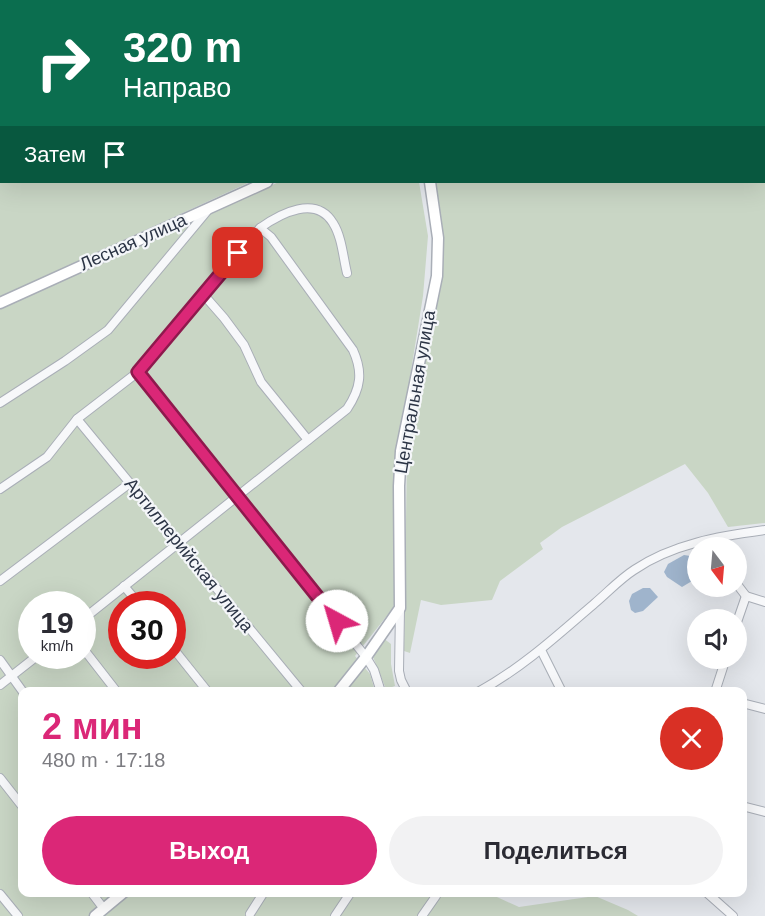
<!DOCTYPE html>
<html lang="ru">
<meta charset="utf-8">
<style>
:root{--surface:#fff;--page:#f2f2f3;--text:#2b2b33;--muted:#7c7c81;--accent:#db2777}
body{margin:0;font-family:Arial,sans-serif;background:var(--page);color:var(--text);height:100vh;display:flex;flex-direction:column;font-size:22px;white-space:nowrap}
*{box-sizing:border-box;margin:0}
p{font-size:20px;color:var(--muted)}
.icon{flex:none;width:33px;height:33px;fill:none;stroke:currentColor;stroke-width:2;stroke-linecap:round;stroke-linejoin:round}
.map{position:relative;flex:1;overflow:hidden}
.panel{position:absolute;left:18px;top:687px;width:729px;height:210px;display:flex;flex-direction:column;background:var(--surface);border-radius:12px;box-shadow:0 6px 24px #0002}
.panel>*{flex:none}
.hud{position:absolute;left:0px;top:0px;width:765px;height:183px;box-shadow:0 6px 24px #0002;background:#0b6e4f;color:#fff;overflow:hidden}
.needle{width:39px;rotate:164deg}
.tools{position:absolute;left:687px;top:537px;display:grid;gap:12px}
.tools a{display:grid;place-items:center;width:60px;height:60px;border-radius:50%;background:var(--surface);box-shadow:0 6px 24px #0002;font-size:30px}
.speed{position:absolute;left:18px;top:591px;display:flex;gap:12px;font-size:30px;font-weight:700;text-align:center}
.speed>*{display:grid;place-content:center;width:78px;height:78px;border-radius:50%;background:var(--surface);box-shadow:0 6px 24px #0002;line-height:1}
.speed small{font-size:15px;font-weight:400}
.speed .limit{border:9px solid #d22;background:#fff;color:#111}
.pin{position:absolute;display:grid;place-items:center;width:51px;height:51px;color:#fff;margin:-26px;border-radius:12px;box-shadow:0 3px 9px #0006}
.me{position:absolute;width:66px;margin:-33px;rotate:321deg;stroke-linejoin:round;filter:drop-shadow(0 0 4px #0008)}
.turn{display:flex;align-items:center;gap:21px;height:126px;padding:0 24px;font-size:27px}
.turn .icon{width:78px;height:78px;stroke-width:2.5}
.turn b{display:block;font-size:42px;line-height:51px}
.then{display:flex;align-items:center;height:57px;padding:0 24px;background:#0003;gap:12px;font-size:22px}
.round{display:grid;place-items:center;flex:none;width:63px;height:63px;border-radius:32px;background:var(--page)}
.summary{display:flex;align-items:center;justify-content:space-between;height:102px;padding:0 24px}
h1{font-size:36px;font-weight:700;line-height:45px;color:var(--accent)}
.primary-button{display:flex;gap:12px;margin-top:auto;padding:12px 24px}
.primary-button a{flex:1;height:69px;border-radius:36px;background:var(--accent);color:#fff;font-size:24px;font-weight:700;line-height:69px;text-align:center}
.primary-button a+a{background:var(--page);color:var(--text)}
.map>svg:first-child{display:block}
.green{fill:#c9d6c5;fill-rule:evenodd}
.water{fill:#9fb4cc}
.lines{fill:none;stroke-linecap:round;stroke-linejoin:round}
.street-casing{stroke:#a9aeb7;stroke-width:10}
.secondary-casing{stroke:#a9aeb7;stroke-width:13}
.street{stroke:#f7f8fa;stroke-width:8}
.secondary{stroke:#fff;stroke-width:10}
.route-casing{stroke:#8e194d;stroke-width:15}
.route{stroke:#db2777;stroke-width:10}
.labels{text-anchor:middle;stroke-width:4.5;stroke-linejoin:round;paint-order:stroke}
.street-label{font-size:18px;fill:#2b3445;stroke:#f4f6f9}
</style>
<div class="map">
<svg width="765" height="916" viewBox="0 0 765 916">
<rect width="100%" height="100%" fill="#e4e7ec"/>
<g class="green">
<polygon points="0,0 640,0 2,2 2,182 250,182 0,297"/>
<polygon points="708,0 765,0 765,523 728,527 708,493 685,464 562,527 540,543 543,549 500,581 492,600 441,605 421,600 410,653 404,651 407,454 441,274 436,183 764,182 764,2 699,1"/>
<path d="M 279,182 L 419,182 L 428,236 L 423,296 L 398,452 L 397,596 L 393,608 L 355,656 L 370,674 L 375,691 L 22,692 L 22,892 L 486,892 L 519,907 L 595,896 L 628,910 L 638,916 L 0,916 L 0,306 ZM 32,604 L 82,604 L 82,656 L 32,656 ZM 122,604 L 172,604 L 172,656 L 122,656 Z"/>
<polygon points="383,638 391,644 391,664 395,686 386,689 371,652"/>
</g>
<g class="water">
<polygon points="684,555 697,557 697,578 682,587 667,577 664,572 668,564"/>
<polygon points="643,588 650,588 658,597 643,611 635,613 631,610 629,601 632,594"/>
</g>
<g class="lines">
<defs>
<g id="street">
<path d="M 260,228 C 281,213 316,195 333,223 C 342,237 343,257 347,273"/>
<polyline points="203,294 224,318 244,345 261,382 308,440"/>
<polyline points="138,372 366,657 374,670 381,692"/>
<polyline points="0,403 65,361 108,330 208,210"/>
<polyline points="77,419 302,692"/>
<path d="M 0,489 L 47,457 L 77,419 L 138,372 L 260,228 L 271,237 L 353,350 C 363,372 361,388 347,409 L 82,620"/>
<polyline points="0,581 130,483"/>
<polyline points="736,583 746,596"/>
<polyline points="124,586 139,604"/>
<polyline points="400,610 399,671 401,680 407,692"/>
<polyline points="736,625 746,596 765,602"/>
<polyline points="82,647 117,692"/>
<polyline points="172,647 208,692"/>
<polyline points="541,650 562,692"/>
<polyline points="0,660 23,692"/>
<polyline points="0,685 37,656"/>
<path d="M 478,692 C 522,668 558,635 595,603 C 608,592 620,579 634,570 C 672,544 720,536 765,530"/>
<polyline points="715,692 726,658"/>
<polyline points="742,703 765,709"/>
<polyline points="0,778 22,806"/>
<polyline points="742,806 765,812"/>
<polyline points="91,892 104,909"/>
<polyline points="706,892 733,916"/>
<polyline points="0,894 18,916"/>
<polyline points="250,914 264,892"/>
<polyline points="335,916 351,892"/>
<polyline points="422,916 436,896"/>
</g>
<g id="secondary">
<polyline points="657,2 662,0"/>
<polyline points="0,303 267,182"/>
<polyline points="338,692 366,657 400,608 399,486 401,451 437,276 438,238 430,182"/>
<polyline points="95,916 124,892"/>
</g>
</defs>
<use href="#street" class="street-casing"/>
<use href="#secondary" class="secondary-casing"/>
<use href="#street" class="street"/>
<use href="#secondary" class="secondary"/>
</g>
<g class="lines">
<defs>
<polyline id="route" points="238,253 138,372 337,621"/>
</defs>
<use href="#route" class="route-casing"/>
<use href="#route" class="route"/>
</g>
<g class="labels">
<g class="street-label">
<text transform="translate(133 242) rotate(-24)" y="6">Лесная улица</text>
<text transform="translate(415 392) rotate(-80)" y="6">Центральная улица</text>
<text transform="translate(189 555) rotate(51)" y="6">Артиллерийская улица</text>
</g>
</g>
</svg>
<div class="tools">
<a><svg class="needle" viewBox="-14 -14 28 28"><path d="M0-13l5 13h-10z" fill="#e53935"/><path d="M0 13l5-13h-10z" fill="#7c7c81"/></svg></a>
<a><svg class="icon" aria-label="sound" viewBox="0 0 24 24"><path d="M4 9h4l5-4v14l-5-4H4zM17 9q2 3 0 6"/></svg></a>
</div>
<div class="speed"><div>19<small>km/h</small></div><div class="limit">30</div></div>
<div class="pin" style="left:238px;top:253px;background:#d93025"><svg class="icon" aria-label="arrive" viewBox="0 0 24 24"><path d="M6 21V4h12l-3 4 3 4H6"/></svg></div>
<svg class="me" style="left:337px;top:621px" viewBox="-20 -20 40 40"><circle r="19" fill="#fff"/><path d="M0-13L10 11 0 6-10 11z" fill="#db2777"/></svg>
<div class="hud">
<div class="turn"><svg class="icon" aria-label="right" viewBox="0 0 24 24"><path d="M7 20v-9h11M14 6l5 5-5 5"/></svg><div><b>320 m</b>Направо</div></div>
<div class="then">Затем<svg class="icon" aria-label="arrive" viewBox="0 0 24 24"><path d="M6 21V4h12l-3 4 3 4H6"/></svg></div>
</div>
<section class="panel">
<div class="summary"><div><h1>2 мин</h1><p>480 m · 17:18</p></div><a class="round" style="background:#d93025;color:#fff"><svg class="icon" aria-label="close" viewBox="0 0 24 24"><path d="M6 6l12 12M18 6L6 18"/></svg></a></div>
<div class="primary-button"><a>Выход</a><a>Поделиться</a></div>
</section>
</div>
